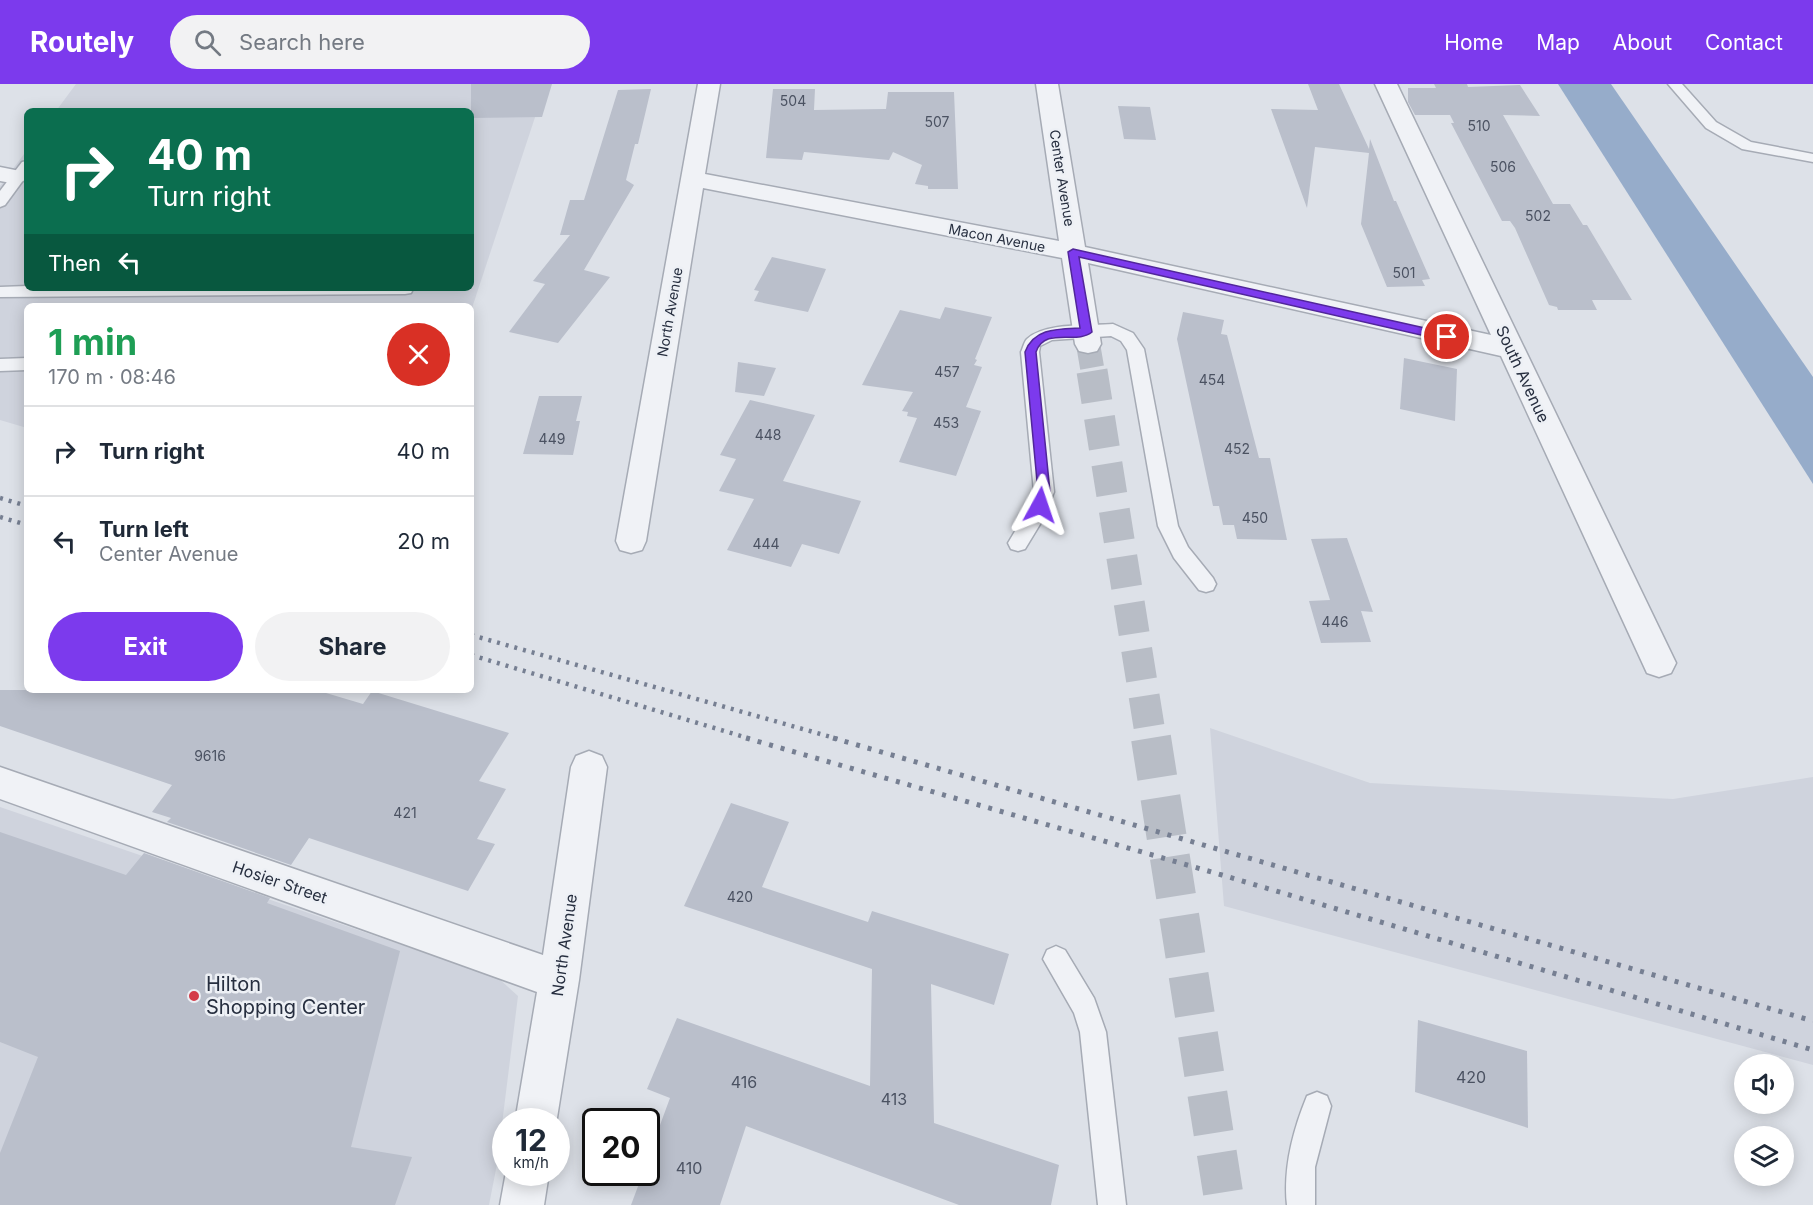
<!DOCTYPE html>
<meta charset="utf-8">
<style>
:root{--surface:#fff;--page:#f2f2f3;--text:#1f2937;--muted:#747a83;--line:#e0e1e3;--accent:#7c3aed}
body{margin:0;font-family:Inter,sans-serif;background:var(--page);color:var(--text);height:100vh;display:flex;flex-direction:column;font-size:22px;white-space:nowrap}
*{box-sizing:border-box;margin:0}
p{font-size:20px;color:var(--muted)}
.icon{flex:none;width:33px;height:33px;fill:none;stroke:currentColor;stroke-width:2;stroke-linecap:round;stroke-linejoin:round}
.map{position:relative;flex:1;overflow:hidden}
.panel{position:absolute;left:24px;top:219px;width:450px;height:390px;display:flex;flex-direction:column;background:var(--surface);border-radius:9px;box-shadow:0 3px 15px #0003}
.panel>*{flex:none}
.top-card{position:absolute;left:24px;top:24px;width:450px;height:183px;border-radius:9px;box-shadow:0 3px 15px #0003;background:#0b6e4f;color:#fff;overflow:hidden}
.controls{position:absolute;left:1734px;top:970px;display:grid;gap:12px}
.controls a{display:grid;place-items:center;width:60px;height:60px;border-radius:50%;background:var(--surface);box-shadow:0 3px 15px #0003;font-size:30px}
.speed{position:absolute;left:492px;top:1024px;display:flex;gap:12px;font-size:30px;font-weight:700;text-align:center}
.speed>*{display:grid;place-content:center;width:78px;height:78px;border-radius:50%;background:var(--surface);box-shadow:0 3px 15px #0003;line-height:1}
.speed small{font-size:15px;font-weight:400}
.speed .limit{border:3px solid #111;border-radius:9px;background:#fff;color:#111}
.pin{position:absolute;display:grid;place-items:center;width:51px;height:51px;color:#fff;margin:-26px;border:3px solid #fff;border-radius:50%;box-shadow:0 2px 6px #0007}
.me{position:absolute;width:66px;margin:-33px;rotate:5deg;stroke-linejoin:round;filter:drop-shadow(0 0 4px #0008)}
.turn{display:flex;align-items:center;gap:21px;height:126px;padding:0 24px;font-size:27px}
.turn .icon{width:78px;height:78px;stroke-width:2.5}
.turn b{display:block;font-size:42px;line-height:51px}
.then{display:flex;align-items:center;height:57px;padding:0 24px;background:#0003;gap:12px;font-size:22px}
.round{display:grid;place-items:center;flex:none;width:63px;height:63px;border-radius:32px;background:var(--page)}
.overview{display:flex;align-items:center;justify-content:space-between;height:102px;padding:0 24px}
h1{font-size:36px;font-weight:700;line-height:45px;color:#1e9e55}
.cta{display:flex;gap:12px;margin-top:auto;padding:12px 24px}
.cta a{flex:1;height:69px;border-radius:36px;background:var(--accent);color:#fff;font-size:24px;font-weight:700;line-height:69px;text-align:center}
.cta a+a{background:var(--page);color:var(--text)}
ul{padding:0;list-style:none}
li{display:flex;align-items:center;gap:18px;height:90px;padding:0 24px;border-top:2px solid var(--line)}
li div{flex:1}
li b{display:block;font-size:22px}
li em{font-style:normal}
header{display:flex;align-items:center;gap:36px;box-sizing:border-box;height:84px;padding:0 30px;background:var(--accent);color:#fff}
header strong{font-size:28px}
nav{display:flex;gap:33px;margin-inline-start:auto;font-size:21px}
.search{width:420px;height:54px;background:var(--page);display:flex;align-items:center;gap:15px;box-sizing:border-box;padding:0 21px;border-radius:33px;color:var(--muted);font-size:22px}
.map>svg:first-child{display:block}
.built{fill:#cfd3dd}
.water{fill:#96acca}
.building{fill:#babfcb}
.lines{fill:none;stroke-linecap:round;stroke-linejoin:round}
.street-tunnel-far2{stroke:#b8bdc6;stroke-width:24;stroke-dasharray:24 12;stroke-linecap:butt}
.street-tunnel-far1{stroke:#b8bdc6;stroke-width:31;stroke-dasharray:31 16;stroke-linecap:butt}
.street-tunnel{stroke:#b8bdc6;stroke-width:40;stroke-dasharray:40 20;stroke-linecap:butt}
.lane-casing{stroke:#a6abb5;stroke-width:3}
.street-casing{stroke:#a6abb5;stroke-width:3}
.lane{fill:#f0f2f6;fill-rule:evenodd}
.street{fill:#f0f2f6;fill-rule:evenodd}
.rail-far1{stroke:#767f92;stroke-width:4.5;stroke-dasharray:3 6;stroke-linecap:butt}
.rail{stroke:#767f92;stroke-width:5;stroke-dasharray:4 8;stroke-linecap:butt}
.route{fill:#7c3aed;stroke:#51269a;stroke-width:1.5}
.poi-dot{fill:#d43b49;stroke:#edf0f5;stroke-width:2}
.labels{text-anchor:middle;stroke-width:5;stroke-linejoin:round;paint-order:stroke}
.number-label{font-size:14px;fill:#4b5262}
.far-street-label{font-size:14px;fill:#262e3f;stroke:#edf0f5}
.street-label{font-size:16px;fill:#262e3f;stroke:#edf0f5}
.near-number-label{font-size:16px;fill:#4b5262}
.near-poi-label{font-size:20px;fill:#262e3f;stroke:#edf0f5;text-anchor:start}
</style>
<header>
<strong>Routely</strong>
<div class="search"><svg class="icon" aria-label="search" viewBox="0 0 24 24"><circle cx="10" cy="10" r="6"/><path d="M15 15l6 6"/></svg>Search here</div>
<nav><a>Home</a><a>Map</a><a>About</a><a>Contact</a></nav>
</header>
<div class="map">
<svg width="1813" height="1121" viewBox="0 0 1813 1121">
<rect width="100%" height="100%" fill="#dde1e8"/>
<g class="built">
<polygon points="76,0 546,0 471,227 471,222 27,222 27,344 0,336 0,102 27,66 27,204 471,204 471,27 56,27"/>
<polygon points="1210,644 1370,699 1673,715 1813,693 1813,981 1224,822"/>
<polygon points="0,723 498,894 518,912 497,1080 489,1121 0,1121"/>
</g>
<polygon class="water" points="1558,0 1611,0 1813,293 1813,400"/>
<g class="building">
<polygon points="471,0 552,0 542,33 471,34"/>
<polygon points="1308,0 1339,0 1369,65 1370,55 1394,117 1396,117 1430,195 1422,196 1425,202 1387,203 1361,140 1369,69 1315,63 1307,124 1271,25 1318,26"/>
<polygon points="1434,0 1467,0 1468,3 1520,1 1540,32 1503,31 1553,120 1570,120 1583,141 1587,141 1632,216 1592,216 1597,226 1558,226 1557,223 1549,221 1515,144 1510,137 1502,137 1451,39 1454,39 1450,31 1415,31 1408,18 1408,4 1436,4"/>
<polygon points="651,5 638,60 635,60 626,96 634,101 584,186 610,193 558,259 509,248 545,200 533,197 570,151 560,151 570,116 584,116 618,6"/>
<polygon points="773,5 815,5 814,26 886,25 888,8 954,8 958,105 928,105 928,102 915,100 922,81 893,68 889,76 804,68 802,76 766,74"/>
<polygon points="1118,22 1150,23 1156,56 1124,55"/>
<polygon points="772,173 826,185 808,228 754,217 759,207 754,206"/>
<polygon points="945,223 992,233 975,275 977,276 974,281 982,283 966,323 981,327 956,392 899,378 917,334 907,332 908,328 902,327 913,308 862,301 900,226 940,235"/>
<polygon points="1183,228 1224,236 1221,250 1227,251 1259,374 1270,374 1287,456 1237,455 1234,441 1223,441 1219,422 1213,422 1177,255"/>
<polygon points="1404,274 1457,285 1455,337 1400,325"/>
<polygon points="738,278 776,284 764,312 735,308"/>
<polygon points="539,312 582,312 576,337 580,337 573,371 523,370"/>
<polygon points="750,316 815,331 783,397 861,417 839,470 802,460 791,483 727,466 754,415 719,407 736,375 720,371"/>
<polygon points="1347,454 1373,528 1361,527 1371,558 1321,559 1309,517 1330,516 1311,455"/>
<polygon points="0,606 316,606 363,620 372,607 509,649 479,697 506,705 477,755 495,760 468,807 309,754 291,781 167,738 171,734 152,728 172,701 0,642"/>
<polygon points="731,719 789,738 762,803 868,838 872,827 1009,870 994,921 931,900 934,1039 1059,1081 1051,1121 959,1121 746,1042 720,1121 631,1121 643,1089 646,1089 646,1079 670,1014 647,1005 677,934 870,1002 872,885 684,822"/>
<polygon points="0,748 126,791 144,769 270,814 267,819 400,867 351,1063 412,1073 395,1121 0,1121 0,1069 38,973 0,958"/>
<polygon points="1418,936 1527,967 1528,1044 1415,1008"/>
</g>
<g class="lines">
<polyline class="street-tunnel-far2" points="1088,260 1093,289"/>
<polyline class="street-tunnel-far1" points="1092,287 1151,655"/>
<polyline class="street-tunnel" points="1151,654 1225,1121"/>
<defs>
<g id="lane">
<polygon points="1668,0 1682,0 1716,38 1751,58 1813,70 1813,78 1742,65 1706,44"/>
<polygon points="27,77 27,91 5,121 0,123 0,107 22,78"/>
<polygon points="27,202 27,204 413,205 411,209 405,210 0,213 0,203"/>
<path d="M 1113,240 L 1133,249 L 1144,265 L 1178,442 L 1188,463 L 1213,494 L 1216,500 L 1213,506 L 1206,508 L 1199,506 L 1174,474 L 1158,442 L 1127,266 L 1121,257 L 1111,252 L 1052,256 L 1040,262 L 1039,268 L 1054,408 L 1042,437 L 1025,465 L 1018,467 L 1011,465 L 1008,459 L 1023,434 L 1034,408 L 1021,268 C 1023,264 1024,258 1027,255 C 1045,238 1090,242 1113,240 Z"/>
<polygon points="27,274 27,286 0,287 0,275"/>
<polygon points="1056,862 1065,866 1094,914 1106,948 1126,1121 1098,1121 1080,948 1074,929 1043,875 1047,866"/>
<path d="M 1317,1008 L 1327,1012 L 1331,1022 L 1315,1083 L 1315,1121 L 1287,1121 C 1283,1084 1293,1046 1307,1012 Z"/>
</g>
<g id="street">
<polygon points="698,0 720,0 705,90 1059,157 1036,0 1058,0 1085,163 1491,251 1375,0 1397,0 1676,579 1671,589 1659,593 1647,589 1501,272 1088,179 1101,260 1097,267 1088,269 1079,267 1075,260 1062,174 703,104 646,457 642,466 631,469 620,466 616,457"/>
<polygon points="0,83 25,88 27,95 17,100 0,97"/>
<polygon points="589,667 602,672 607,683 579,896 556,1040 556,1038 515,1038 537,908 0,715 0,683 543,871 571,683 576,672"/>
<polygon points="506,1088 549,1089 544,1121 500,1121"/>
</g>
</defs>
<use href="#lane" class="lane-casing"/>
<use href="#street" class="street-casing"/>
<use href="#lane" class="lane"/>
<use href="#street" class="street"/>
<g class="rail-far1">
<polyline points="0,414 27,422"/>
<polyline points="0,433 27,441"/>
<polyline points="471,551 838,655"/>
<polyline points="471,571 751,655"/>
</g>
<g class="rail">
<polyline points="746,654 1222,791 1813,966"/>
<polyline points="833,654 1813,937"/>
</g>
</g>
<path class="route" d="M 1073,165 L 1447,249 L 1453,253 L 1447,257 L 1079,173 L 1092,248 C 1077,261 1045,242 1036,268 L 1050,408 L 1044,425 L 1040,426 L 1033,421 L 1038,408 L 1025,268 C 1034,244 1058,245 1080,244 L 1068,168 Z"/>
<circle class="poi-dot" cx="194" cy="912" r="6"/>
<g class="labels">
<g class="number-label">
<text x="793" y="22">504</text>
<text x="937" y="43">507</text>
<text x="1479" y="47">510</text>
<text x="1503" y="88">506</text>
<text x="1538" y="137">502</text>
<text x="1404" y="194">501</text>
<text x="947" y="293">457</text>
<text x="1212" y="301">454</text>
<text x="946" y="344">453</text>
<text x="768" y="356">448</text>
<text x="552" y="360">449</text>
<text x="1237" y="370">452</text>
<text x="1255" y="439">450</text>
<text x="766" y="465">444</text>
<text x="1335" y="543">446</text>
<text x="210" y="677">9616</text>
<text x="405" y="734">421</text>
<text x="740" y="818">420</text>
</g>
<g class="far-street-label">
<text transform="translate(1062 94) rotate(81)" y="5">Center Avenue</text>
<text transform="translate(997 154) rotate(11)" y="5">Macon Avenue</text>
<text transform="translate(670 228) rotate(-80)" y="5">North Avenue</text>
</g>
<g class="street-label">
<text transform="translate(1523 290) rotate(65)" y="6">South Avenue</text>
<text transform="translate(280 798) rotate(19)" y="6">Hosier Street</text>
<text transform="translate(564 861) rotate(-82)" y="6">North Avenue</text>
</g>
<g class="near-number-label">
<text x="1471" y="999">420</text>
<text x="744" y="1004">416</text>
<text x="894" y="1021">413</text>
<text x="689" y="1090">410</text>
</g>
<g class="near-poi-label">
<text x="206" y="907">Hilton<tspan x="206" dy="23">Shopping Center</tspan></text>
</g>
</g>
</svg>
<div class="controls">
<a><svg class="icon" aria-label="sound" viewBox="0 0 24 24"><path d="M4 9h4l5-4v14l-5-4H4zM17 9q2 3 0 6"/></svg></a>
<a><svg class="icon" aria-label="layers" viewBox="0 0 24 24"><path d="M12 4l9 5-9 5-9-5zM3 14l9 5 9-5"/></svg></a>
</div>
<div class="speed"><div>12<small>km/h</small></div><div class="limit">20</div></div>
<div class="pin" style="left:1447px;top:253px;background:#d93025"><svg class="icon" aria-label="arrive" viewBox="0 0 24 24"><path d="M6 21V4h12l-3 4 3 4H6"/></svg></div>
<svg class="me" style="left:1040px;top:421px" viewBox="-20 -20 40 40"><path d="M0-17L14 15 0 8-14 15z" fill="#7c3aed" stroke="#fff" stroke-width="4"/></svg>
<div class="top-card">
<div class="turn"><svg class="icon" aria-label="right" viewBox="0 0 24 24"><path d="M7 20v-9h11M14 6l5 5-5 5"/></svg><div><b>40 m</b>Turn right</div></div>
<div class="then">Then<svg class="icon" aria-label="left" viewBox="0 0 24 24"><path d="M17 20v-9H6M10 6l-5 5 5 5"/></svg></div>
</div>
<section class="panel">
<div class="overview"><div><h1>1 min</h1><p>170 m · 08:46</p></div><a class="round" style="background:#d93025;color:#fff"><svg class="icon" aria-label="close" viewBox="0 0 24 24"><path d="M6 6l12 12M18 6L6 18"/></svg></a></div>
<ul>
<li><svg class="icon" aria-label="right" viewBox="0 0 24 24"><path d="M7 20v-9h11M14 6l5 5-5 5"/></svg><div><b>Turn right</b></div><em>40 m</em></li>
<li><svg class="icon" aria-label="left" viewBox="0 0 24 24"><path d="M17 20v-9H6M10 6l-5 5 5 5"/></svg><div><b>Turn left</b><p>Center Avenue</p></div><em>20 m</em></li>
</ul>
<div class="cta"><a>Exit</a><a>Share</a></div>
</section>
</div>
